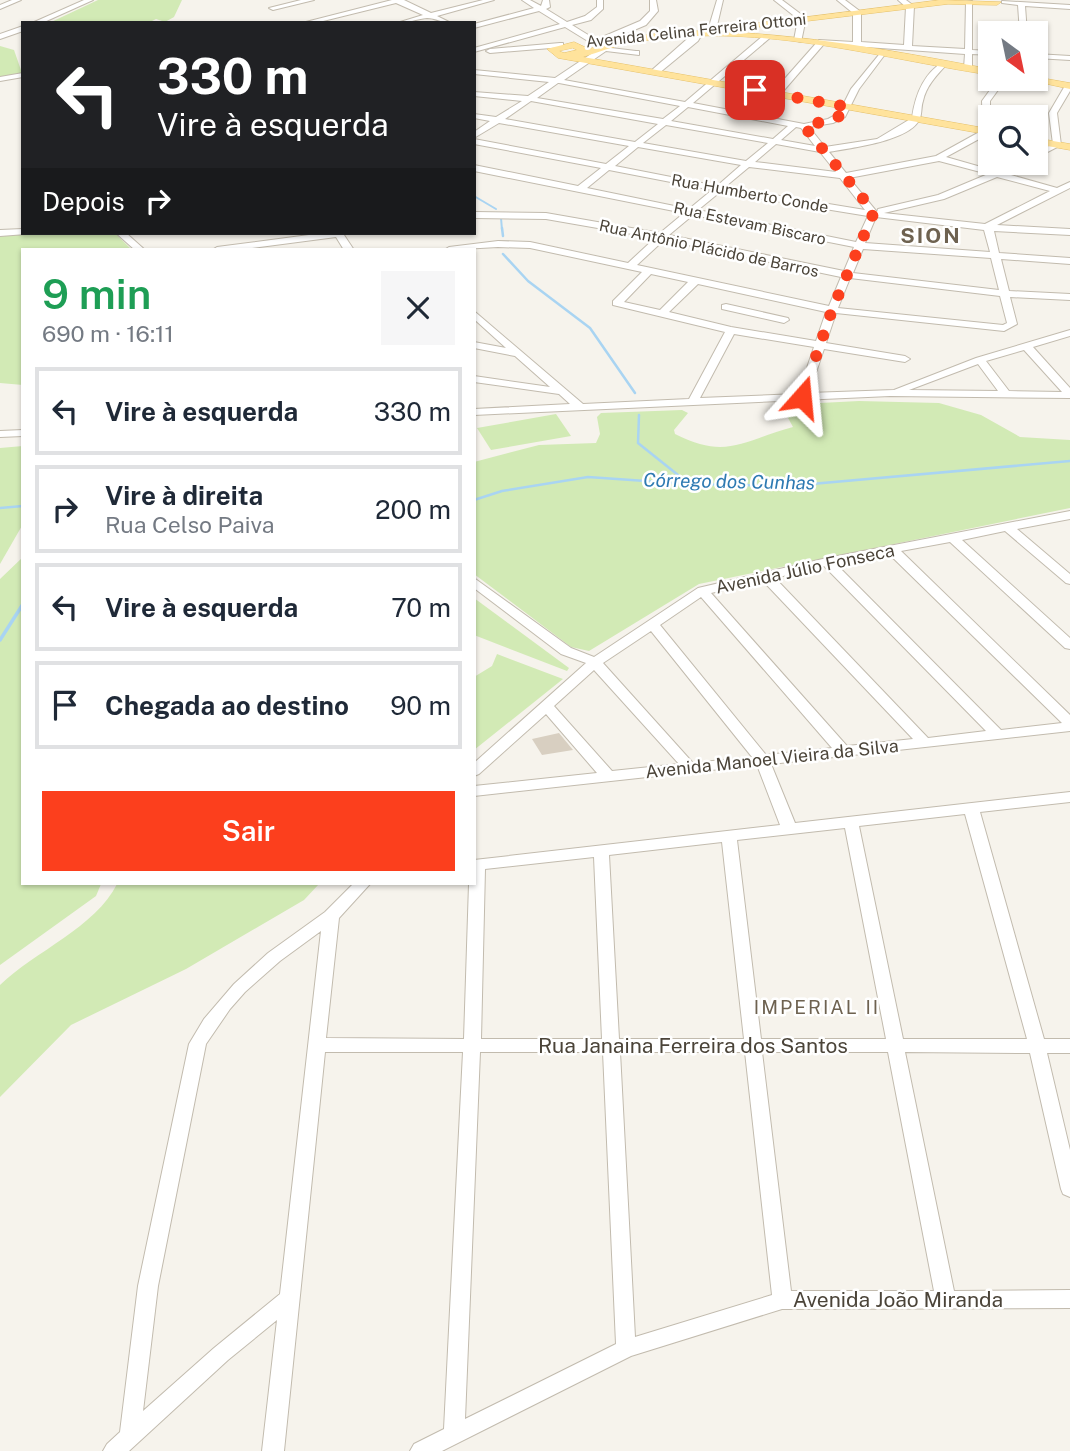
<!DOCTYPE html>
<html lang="pt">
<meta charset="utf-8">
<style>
:root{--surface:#fff;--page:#f6f6f7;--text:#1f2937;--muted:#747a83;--line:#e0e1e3;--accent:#fc3f1d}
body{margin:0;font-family:"Public Sans",sans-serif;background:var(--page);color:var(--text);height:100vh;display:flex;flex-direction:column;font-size:26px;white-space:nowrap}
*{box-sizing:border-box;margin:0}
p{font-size:23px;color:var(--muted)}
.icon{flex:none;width:38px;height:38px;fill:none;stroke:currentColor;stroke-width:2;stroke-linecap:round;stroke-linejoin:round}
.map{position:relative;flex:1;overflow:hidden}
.panel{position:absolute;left:21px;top:248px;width:455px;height:637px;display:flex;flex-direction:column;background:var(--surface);border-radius:0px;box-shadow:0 2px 5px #0004}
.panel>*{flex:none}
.banner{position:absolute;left:21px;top:21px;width:455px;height:214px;border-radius:0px;box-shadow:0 2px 5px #0004;background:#202124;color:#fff;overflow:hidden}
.needle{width:46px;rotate:147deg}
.controls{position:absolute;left:978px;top:21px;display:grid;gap:14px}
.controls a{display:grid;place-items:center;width:70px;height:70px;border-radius:0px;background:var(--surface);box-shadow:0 2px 5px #0004;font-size:35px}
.pin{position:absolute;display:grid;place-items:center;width:60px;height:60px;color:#fff;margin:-30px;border-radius:14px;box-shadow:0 4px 10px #0006}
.me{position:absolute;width:77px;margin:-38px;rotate:18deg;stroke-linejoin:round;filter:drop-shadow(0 0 5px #0008)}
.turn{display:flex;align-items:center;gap:24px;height:147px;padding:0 21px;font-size:32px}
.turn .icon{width:91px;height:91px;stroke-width:2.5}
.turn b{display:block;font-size:49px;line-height:60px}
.then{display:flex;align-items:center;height:66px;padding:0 21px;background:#0003;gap:14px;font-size:26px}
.round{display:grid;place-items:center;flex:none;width:74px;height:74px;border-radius:0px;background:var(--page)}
.overview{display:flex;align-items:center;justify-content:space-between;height:119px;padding:0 21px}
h1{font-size:42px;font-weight:600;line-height:52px;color:#1e9e55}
.action{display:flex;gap:14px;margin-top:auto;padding:14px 21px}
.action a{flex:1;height:80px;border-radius:0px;background:var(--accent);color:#fff;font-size:28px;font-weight:600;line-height:80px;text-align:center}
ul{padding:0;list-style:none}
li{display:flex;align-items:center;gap:21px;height:88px;margin:0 14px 10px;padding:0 7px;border:4px solid var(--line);border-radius:0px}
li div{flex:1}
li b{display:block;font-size:26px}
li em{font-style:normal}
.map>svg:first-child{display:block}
.green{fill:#d2eab5}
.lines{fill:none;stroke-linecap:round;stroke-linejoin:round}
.stream-far2{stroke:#a9d4f2;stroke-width:2}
.stream-far1{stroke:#a9d4f2;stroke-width:2.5}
.stream{stroke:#a9d4f2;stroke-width:3.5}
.building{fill:#d8cfc1}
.minor-casing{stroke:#c2bbae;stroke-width:2}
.major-casing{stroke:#e6c16a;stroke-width:1}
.minor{fill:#fff;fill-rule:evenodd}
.major{fill:#ffe39c;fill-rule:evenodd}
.route{stroke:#fc3f1d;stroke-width:12;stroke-dasharray:0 21.6}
.labels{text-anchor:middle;stroke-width:5;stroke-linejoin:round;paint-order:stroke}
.far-street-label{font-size:16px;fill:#4b4439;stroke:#fff}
.street-label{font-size:18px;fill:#4b4439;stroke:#fff}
.water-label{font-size:19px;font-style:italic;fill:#2e7ab2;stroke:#fff}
.neighbourhood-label{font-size:19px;letter-spacing:2px;fill:#6e6250;stroke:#fff}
.far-district-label{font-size:21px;font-weight:bold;letter-spacing:2px;fill:#6e6250;stroke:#fff}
.near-street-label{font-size:21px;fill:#4b4439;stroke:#fff}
</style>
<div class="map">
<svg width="1070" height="1451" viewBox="0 0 1070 1451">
<rect width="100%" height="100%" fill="#f6f3ec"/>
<g class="green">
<polygon points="98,0 182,0 174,17 165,22 156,19 148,23 49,23"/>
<polygon points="0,46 14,50 22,73 0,77"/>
<polygon points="115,233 132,250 23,250 23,385 0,383 0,234"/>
<path d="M 859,401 L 939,403 L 981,415 L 1020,437 L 1070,440 L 1070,508 L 699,584 L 589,651 L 571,647 L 474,574 L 474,462 L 539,445 L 596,443 L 600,434 L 597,417 L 601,413 L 682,410 L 688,413 L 674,430 L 675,434 C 727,460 741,441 793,427 L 781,405 Z"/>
<polygon points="556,414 571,436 491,450 477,428"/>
<polygon points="23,446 23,524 0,564 0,448"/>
<polygon points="23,557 23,884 101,884 96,896 0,965 0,579"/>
<polygon points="474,598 569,668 567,671 474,635"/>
<polygon points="497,654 563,679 474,750 474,677 492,666"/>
<path d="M 117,884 L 319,884 L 304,900 L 186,969 L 71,1025 L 0,1097 L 0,985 C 34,952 96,927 117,884 Z"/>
</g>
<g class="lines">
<g class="stream-far2">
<polyline points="474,196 496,209"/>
<polyline points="501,218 502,230"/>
</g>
<g class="stream-far1">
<polyline points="502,228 503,236"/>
<polyline points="503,254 528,281 590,328 635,393"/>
<polyline points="639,415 638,443 688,483"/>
<polyline points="474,500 502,491 588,477 689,484 789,486 1070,461"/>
<polyline points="0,508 23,506"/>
</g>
<polyline class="stream" points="0,640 23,604"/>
</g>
<polygon class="building" points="559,733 573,750 542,755 532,739"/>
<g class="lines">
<defs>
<g id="minor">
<polygon points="12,0 21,0 0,9 0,5"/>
<polygon points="84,0 93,0 42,23 32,23"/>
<polygon points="301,0 314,0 273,10 269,8"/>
<path d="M 392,0 L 404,0 L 431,13 L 483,0 L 494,0 L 437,16 L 451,23 C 443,23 435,18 427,18 C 417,19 407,23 397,23 L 423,15 L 396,3 L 315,23 L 302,23 Z"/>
<polygon points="522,0 530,0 541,6 543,0 549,0 550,7 546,9 567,22 585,16 597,7 597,0 603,0 603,9 591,20 572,25 598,41 591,43 565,27 474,52 474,48 560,24 539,11 474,28 474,24 534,8"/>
<polygon points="650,0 656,0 658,11 646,25 606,42 600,42 600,38 640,21 650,11"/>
<polygon points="717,0 723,0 716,30 712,32 708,30"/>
<polygon points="774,0 782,0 806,18 801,42 794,40 798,19"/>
<polygon points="837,0 845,0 861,12 861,42 904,45 906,7 898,0 906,0 914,6 912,46 965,49 966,2 972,1 972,50 990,51 990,55 972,54 972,68 968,70 964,68 965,54 824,44 779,96 773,96 773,92 819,40 853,42 853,13"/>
<polygon points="1002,1 1070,5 1070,9 1025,6 1027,33 1020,33 1018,5 1002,3"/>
<polygon points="23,26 23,31 0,39 0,34"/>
<polygon points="695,32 702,34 698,41 658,74 652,74 652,70"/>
<path d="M 764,35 L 771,37 L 693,103 L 804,124 L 828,119 L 839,113 L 851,89 L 882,51 L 886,53 L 859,89 L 845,117 L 833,123 L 809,127 L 825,147 L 877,139 L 912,118 C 915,96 923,74 943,62 L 947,64 C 937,75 926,86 923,101 C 921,106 922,113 920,118 C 912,141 850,148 829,152 L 846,173 L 936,156 L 983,130 L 982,101 L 998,79 L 1006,79 L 990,101 L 990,133 L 946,157 L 995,171 L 1014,163 L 1025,163 L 1004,173 L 1057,188 L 1070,182 L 1070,188 L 997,225 L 1070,229 L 1070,235 L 994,231 L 999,253 L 1070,258 L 1070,264 L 1001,259 L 1009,291 L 1070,294 L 1070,300 L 1010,297 L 1017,324 L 1004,331 L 836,313 L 826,343 L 905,356 L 910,359 L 905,362 L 824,349 L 809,393 L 894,390 L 976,358 L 1070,330 L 1070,336 L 1033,347 L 1070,388 L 1070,398 L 890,396 L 474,415 L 474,409 L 570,404 L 559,394 L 474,382 L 474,376 L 550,387 L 515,356 L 474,348 L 474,342 L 506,348 L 474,319 L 474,311 L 583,404 L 689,399 L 725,332 L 613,305 L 613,301 L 642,272 L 530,248 L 498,247 L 444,250 L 449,247 L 498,241 L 530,242 L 628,263 L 655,238 L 546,219 L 474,218 L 474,212 L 546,213 L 660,233 L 684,213 L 474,171 L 474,165 L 578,186 L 601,168 L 474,144 L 474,139 L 606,164 L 629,146 L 499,123 L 474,138 L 474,132 L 490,121 L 474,118 L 474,114 L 496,117 L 522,101 L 474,96 L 474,92 L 528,96 L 549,82 L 474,74 L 474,70 L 555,78 L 597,50 L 594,50 L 594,46 L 636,51 L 639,51 L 639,55 L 606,51 L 564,80 L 685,102 ZM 558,83 L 559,83 L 680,106 L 663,119 L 537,98 ZM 531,101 L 658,124 L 635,142 L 505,119 ZM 688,107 L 788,126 L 773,139 L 671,121 ZM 666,125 L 768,143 L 746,161 L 643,143 ZM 796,127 L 801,128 L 815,146 L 781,140 ZM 776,144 L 820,152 L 836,172 L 755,162 ZM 638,147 L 741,165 L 717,186 L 615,166 ZM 939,161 L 988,174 L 938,195 L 878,209 L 877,212 L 849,178 ZM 749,167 L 840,178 L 865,210 L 725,187 ZM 609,170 L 712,190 L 689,209 L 587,188 ZM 997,177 L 1050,191 L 985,224 L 884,213 L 944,199 ZM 720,192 L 868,216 L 856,242 L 698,210 ZM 693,215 L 854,247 L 844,271 L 669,235 ZM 876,217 L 984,230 L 990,252 L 865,243 ZM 664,240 L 841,277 L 829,306 L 637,265 ZM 863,249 L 991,258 L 999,290 L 853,273 ZM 651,274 L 688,282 L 660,310 L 624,302 ZM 850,278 L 1000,296 L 1007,323 L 1003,325 L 838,308 ZM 698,284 L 826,312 L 816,341 L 731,327 L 669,312 ZM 734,334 L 814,347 L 798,394 L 700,398 ZM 1024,350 L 1062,392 L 1009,391 L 986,361 ZM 978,364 L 998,391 L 909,390 Z"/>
<polygon points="560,43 563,43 563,47 490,53 486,51 490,49"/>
<polygon points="1036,54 1070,56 1070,60 1036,58"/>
<polygon points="23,73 23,77 0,81 0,77"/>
<polygon points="1066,84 1070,84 1070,91 1057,113 1061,145 1036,158 1036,152 1053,144 1049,113"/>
<polygon points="23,229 23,233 26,234 0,236 0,230"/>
<polygon points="116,233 126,233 145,250 135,250"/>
<polygon points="324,233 347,233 344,235 354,250 344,250 336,237 236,250 212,250 217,247"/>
<polygon points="726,304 788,318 789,320 784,323 722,309 722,305"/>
<polygon points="23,430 23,436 0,437 0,431"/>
<path d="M 1070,511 L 1070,519 L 1017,529 L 1070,574 L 1070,584 L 1066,583 L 1005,531 L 962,540 L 1070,638 L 1070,649 L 1065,648 L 950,542 L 901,551 L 1070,715 L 1070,731 L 771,764 L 795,823 L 1070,792 L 1070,802 L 980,812 L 1044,1039 L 1070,1039 L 1070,1053 L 1047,1053 L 1070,1150 L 1070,1197 L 1063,1194 L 1061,1189 L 1030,1053 L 905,1052 L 954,1291 L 1070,1290 L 1070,1308 L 782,1309 L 631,1356 L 442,1451 L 410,1451 L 414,1444 L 444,1429 L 463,1052 L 325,1052 L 284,1451 L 262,1451 L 277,1320 L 228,1360 L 129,1451 L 103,1451 L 107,1444 L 120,1432 L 138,1286 L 189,1044 L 204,1019 L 234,984 L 268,953 L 325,912 L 353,884 L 370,884 L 339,918 L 326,1038 L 464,1039 L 469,884 L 474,884 L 474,860 L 780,825 L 757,765 L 474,796 L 474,786 L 597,773 L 546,714 L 479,774 L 474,776 L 474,763 L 586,663 L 561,654 L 474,588 L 474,578 L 571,648 L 594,657 L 698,588 L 827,558 ZM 889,554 L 1062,723 L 1001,730 L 836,564 ZM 824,566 L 986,731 L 928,738 L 775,578 ZM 763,581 L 913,739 L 847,746 L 711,593 ZM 701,597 L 832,748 L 766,755 L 660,625 ZM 651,631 L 752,757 L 693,763 L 603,663 ZM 594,670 L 679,764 L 612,771 L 554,706 ZM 965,814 L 1027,1039 L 903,1039 L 859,826 ZM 845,828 L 886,1039 L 761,1039 L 737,840 ZM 722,842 L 744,1039 L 619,1039 L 609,855 ZM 594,857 L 602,1039 L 481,1039 L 485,869 ZM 321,931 L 280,1294 L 214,1348 L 143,1411 L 158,1286 L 206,1044 L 230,1009 L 245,992 L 280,961 ZM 480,1052 L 603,1052 L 616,1344 L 465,1419 ZM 620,1052 L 745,1052 L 772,1295 L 635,1337 ZM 762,1052 L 888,1052 L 934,1291 L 791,1291 Z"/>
</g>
<g id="major">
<polygon points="940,0 1001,2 997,5 948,4 733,30 728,27"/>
<path d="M 676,31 C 783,30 885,49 990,69 L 990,75 C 872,57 751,20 630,43 C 614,46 599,52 583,57 L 990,129 L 990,135 L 558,58 L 547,49 L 574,42 L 589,49 L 626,38 ZM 573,48 L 577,50 L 564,53 L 559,51 Z"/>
<polygon points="1036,77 1070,83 1070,89 1024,79"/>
<polygon points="1036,138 1070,144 1070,150 1036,144"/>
</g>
</defs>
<use href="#minor" class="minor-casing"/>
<use href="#major" class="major-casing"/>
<use href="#minor" class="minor"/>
<use href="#major" class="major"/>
</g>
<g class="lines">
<polyline class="route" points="755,90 848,107 836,119 804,126 874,212 832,310 802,397"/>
</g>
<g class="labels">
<g class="far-street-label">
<text transform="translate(696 30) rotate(-6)" y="6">Avenida Celina Ferreira Ottoni</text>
<text transform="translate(750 193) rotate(10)" y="6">Rua Humberto Conde</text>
<text transform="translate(750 223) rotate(12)" y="6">Rua Estevam Biscaro</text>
<text transform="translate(709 248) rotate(12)" y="6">Rua Antônio Plácido de Barros</text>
</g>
<g class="street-label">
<text transform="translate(805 569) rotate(-12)" y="6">Avenida Júlio Fonseca</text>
<text transform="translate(772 759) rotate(-6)" y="6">Avenida Manoel Vieira da Silva</text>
</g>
<g class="water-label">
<text transform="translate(729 481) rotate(1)" y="7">Córrego dos Cunhas</text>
</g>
<g class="neighbourhood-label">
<text x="817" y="1014">IMPERIAL II</text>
</g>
<g class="far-district-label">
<text x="931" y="243">SION</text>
</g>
<g class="near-street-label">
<text x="693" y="1053">Rua Janaina Ferreira dos Santos</text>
<text x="898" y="1307">Avenida João Miranda</text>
</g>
</g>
</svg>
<div class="controls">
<a><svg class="needle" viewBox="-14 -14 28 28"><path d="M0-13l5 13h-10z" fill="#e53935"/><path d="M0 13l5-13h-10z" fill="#747a83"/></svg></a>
<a><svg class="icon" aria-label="search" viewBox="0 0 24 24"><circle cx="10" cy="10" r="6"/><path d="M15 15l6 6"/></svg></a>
</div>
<div class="pin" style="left:755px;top:90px;background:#d93025"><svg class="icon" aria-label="arrive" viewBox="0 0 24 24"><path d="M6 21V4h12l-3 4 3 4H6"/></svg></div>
<svg class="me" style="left:802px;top:397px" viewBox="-20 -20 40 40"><path d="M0-17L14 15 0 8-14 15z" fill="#fc3f1d" stroke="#fff" stroke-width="4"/></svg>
<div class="banner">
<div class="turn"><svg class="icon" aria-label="left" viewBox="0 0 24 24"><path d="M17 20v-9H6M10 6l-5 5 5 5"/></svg><div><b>330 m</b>Vire à esquerda</div></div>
<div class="then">Depois<svg class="icon" aria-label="right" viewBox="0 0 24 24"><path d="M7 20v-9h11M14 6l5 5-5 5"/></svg></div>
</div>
<section class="panel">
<div class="overview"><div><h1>9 min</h1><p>690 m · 16:11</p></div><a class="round"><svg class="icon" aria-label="close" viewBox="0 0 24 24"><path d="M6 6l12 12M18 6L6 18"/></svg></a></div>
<ul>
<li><svg class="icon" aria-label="left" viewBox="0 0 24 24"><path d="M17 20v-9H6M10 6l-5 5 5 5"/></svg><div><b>Vire à esquerda</b></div><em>330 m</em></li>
<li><svg class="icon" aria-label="right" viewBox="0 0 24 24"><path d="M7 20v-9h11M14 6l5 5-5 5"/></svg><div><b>Vire à direita</b><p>Rua Celso Paiva</p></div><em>200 m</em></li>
<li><svg class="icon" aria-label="left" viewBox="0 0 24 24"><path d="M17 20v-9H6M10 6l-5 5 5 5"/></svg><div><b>Vire à esquerda</b></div><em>70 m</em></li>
<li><svg class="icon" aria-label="arrive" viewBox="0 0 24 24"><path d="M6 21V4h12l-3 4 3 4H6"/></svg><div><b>Chegada ao destino</b></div><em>90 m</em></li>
</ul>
<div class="action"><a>Sair</a></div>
</section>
</div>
